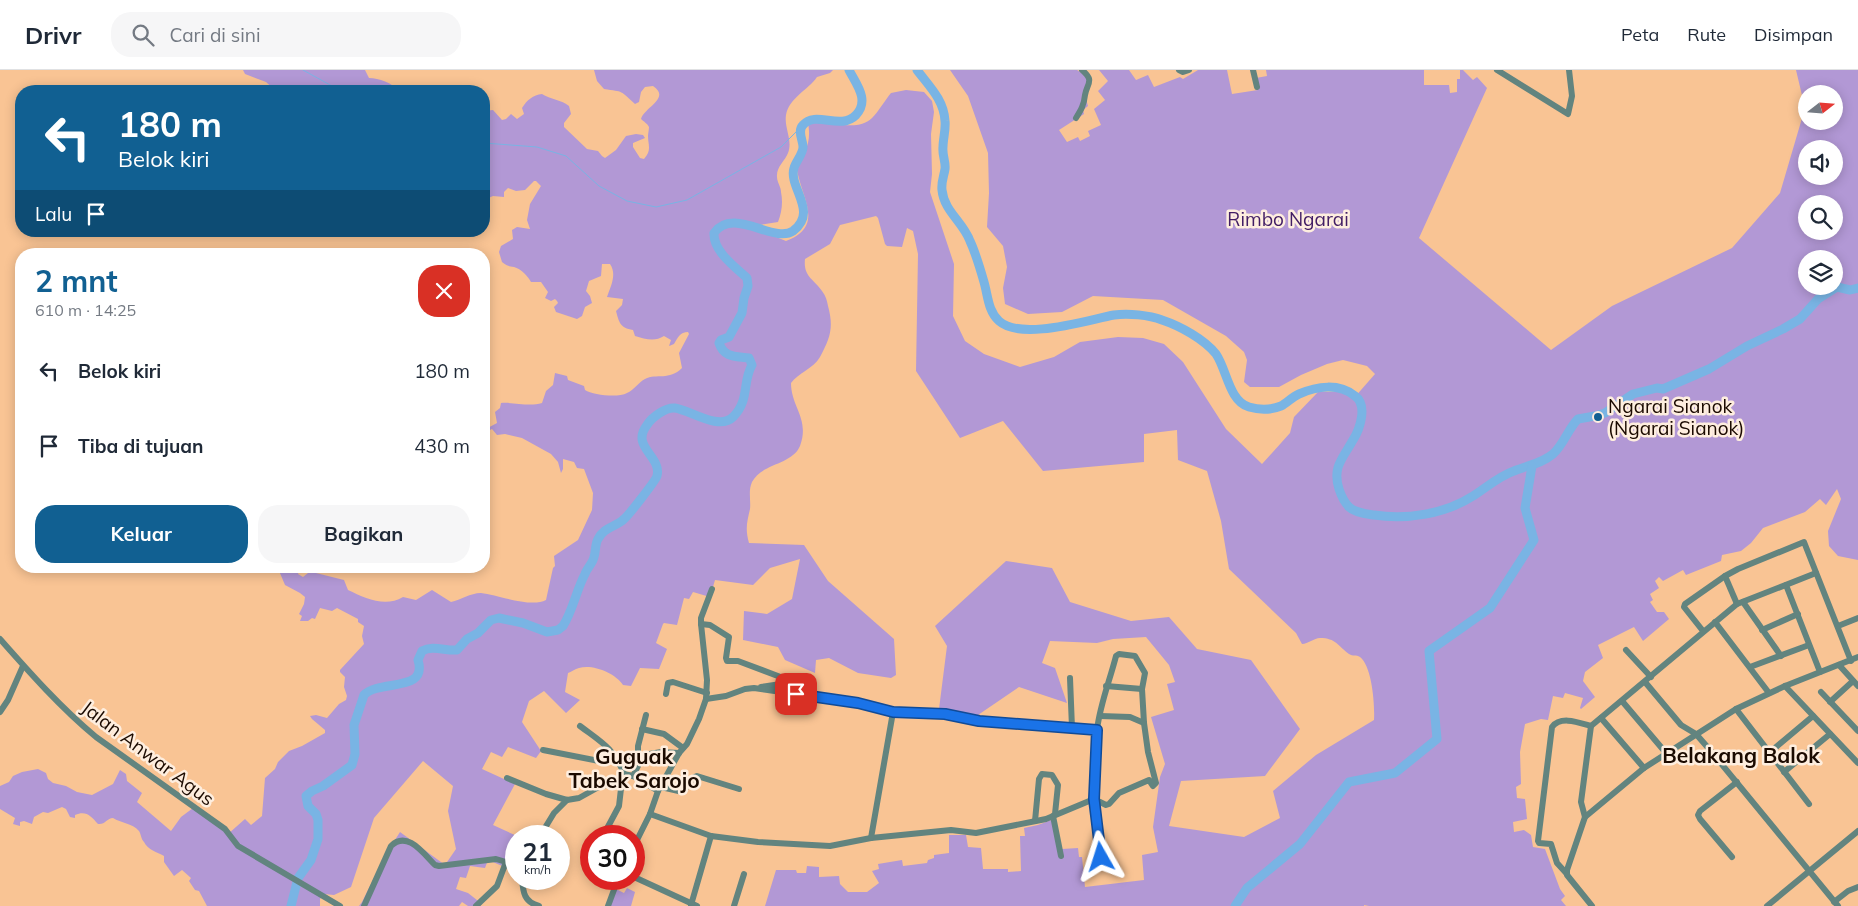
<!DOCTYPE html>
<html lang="id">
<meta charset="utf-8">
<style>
:root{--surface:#fff;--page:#f6f6f7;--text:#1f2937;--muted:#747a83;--line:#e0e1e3;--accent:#116092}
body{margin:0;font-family:Mulish,sans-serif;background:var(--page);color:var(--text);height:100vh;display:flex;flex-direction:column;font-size:19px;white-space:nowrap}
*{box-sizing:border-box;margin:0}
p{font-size:16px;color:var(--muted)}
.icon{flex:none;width:28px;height:28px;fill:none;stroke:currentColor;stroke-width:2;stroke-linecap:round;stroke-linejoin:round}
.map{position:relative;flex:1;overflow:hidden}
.details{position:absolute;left:15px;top:178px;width:475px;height:325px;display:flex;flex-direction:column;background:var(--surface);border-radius:20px;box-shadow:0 2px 12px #0003}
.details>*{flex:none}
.top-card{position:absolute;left:15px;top:15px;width:475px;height:152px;border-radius:20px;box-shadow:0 2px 12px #0003;background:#116092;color:#fff;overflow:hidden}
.needle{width:32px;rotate:73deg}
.controls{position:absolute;left:1798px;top:15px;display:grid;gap:10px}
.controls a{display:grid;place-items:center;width:45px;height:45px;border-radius:50%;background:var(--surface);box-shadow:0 2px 12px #0003;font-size:25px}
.speed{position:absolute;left:505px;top:755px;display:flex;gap:10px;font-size:25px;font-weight:700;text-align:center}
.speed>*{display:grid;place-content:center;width:65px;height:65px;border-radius:50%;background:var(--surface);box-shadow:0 2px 12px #0003;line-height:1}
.speed small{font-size:12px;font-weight:400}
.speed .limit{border:8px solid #d22;background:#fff;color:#111}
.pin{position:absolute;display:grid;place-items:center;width:42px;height:42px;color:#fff;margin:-21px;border-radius:10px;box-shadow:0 2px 8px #0006}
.me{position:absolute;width:55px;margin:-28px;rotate:354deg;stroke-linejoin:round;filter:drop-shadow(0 0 4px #0008)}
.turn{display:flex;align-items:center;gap:18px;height:105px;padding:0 20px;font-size:22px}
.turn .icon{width:65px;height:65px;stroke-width:2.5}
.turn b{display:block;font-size:35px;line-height:42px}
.then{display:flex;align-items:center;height:48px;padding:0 20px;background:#0003;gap:10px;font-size:19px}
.round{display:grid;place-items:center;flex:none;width:52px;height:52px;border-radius:20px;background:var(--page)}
.overview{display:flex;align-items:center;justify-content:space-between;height:85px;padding:0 20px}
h1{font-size:30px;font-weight:700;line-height:38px;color:var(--accent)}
.action{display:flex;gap:10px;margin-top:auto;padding:10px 20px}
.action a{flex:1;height:58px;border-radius:20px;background:var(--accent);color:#fff;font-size:20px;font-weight:700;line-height:58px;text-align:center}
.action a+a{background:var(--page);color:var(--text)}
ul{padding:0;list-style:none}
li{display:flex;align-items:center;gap:15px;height:75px;padding:0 20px}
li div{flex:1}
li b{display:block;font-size:19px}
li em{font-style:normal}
header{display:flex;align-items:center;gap:30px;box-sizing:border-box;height:70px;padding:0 25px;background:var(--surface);border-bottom:1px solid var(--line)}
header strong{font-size:24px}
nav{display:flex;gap:28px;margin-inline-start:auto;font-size:18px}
.search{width:350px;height:45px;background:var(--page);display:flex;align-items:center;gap:12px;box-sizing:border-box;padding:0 18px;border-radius:20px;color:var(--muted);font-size:19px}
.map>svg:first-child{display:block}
.green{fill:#b298d5;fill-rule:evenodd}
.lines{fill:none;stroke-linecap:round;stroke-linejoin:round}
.stream{stroke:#79b4e4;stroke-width:1}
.river{stroke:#79b4e4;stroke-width:9}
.minor{stroke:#62847f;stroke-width:6}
.route-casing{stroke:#114b97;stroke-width:12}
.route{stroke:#1a73e8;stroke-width:9}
.poi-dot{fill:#116092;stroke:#feeedf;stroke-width:2}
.labels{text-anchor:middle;stroke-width:5;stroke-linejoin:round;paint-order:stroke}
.park-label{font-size:19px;fill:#421d65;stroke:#feeedf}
.poi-label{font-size:19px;fill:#1b0a00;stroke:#feeedf;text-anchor:start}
.street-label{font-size:19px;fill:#1b0a00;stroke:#feeedf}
.quarter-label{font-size:21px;font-weight:bold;fill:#1b0a00;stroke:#feeedf}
</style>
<header>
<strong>Drivr</strong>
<div class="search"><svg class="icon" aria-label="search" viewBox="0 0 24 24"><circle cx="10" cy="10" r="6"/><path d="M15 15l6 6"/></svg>Cari di sini</div>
<nav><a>Peta</a><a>Rute</a><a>Disimpan</a></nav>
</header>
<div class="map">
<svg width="1858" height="836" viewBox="0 0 1858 836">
<rect width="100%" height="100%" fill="#f9c494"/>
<g class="green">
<path d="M 243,0 L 365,0 L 369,8 C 379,8 392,13 399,21 L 407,21 L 276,21 L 266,12 L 245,4 Z"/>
<path d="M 594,0 L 833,0 L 830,3 L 817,7 C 808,20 789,28 786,45 C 784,58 793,70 788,83 C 785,91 776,97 777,107 C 777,112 781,117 781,122 C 783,132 782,142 778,152 L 753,156 L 766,163 L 786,171 C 825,156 802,129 797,100 C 804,82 812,74 808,53 C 829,48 855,64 872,48 C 879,41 885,30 891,23 L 906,20 L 924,22 L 932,31 L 934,42 L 931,64 L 932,104 L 930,122 L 954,194 L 953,246 L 965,271 L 984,284 L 1020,297 L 1054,287 L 1080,272 L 1118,267 L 1143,268 L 1164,274 L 1183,292 L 1226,359 L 1262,394 L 1290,363 L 1294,347 L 1318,322 L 1343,322 L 1354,328 L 1375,304 L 1367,296 L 1343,290 L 1327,294 L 1301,305 L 1279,317 L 1250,317 L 1244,312 L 1247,290 L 1244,282 L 1226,266 L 1163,230 L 1093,226 L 1062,242 L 1028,244 L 1005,234 L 1003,218 L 1007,197 L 1003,176 L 987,157 L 989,123 L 988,83 L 968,26 L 950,0 L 1077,0 L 1088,7 L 1086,29 L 1088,36 L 1083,40 L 1084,44 L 1059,60 L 1067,72 L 1078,67 L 1080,71 L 1090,66 L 1088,61 L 1101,55 L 1094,39 L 1105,30 L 1098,21 L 1108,11 L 1099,0 L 1129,0 L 1136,10 L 1148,5 L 1154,17 L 1180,7 L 1183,9 L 1198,0 L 1227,0 L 1232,24 L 1258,20 L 1256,8 L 1267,6 L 1266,0 L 1424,0 L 1424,15 L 1449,15 L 1450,23 L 1457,22 L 1457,9 L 1460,9 L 1460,0 L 1463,0 L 1473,10 L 1477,7 L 1487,18 L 1419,168 L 1551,280 L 1612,236 L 1732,178 L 1780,123 L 1805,38 L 1796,0 L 1858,0 L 1858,490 L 1838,486 L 1829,476 L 1828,461 L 1841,429 L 1837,419 L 1826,435 L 1820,429 L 1805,442 L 1763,458 L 1751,473 L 1741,481 L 1722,485 L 1721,491 L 1686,505 L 1683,500 L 1663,511 L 1659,507 L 1655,511 L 1659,518 L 1650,524 L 1653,530 L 1650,532 L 1657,542 L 1664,542 L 1669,549 L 1643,571 L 1634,557 L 1598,575 L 1603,588 L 1585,602 L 1583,611 L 1595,627 L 1581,639 L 1580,638 L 1583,628 L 1565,623 L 1563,628 L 1553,626 L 1548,650 L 1541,649 L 1525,654 L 1520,682 L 1521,714 L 1516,717 L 1517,728 L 1525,729 L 1527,749 L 1513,752 L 1514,762 L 1524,760 L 1531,765 L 1533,777 L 1545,779 L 1560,819 L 1565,826 L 1561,830 L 1566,836 L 1369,836 L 1364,835 L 1364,836 L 765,836 L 776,800 L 796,800 L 797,803 L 806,803 L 807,796 L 819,797 L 819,807 L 839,806 L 840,814 L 848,822 L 867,822 L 879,813 L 872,801 L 879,799 L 878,794 L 902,790 L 903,796 L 927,793 L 928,790 L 934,788 L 934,785 L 949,783 L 949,765 L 966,765 L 968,777 L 981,778 L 983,799 L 1008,799 L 1008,802 L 1021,801 L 1020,766 L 1025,766 L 1024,758 L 1038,755 L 1054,749 L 1062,779 L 1078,778 L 1079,787 L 1082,787 L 1085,817 L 1144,810 L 1142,785 L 1158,782 L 1153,757 L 1160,707 L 1165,694 L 1151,647 L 1174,640 L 1167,614 L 1175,612 L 1169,595 L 1146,567 L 1113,569 L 1097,573 L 1050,571 L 1042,593 L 1055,598 L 1067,633 L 1019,617 L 978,645 L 939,639 L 947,576 L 935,556 L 1006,491 L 1052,498 L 1070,532 L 1131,551 L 1169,547 L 1197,579 L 1251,590 L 1300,659 L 1265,706 L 1181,711 L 1169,756 L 1244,767 L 1280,748 L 1273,721 L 1316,685 L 1374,650 C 1375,635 1372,596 1360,587 C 1356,584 1353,587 1349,584 C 1338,576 1336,568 1320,568 C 1314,568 1308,574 1302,574 L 1296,563 L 1229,499 L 1221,451 L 1207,401 L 1178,390 L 1177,360 L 1144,364 L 1144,392 L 1043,401 L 1003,351 L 960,368 L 916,301 L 918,184 L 913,161 L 907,158 L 902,177 L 887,176 L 885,174 L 878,148 L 876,146 L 840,155 L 830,174 L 805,189 C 803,207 814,209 822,221 C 826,226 827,231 828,236 C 834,258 830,268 820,287 C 813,299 798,303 791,313 C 791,337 810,349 800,376 C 792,395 762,393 752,412 C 748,421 751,430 750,439 C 747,452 745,459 749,473 L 804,475 L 828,511 L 894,569 L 896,605 L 891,608 L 858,603 L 829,588 L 816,590 L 815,603 L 785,590 L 778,577 L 743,570 L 744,541 L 767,544 L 792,529 L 800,489 L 770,498 L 753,515 L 715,510 L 710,527 L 693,522 L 689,529 L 684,528 L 677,555 L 664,553 L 663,554 L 656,573 L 667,579 L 659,599 L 640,598 L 631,616 L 623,615 C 615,603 593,594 579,598 C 575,599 571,602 568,603 L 565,622 L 580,630 L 566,643 L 544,621 L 529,631 L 522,652 L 541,681 L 536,688 L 508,677 L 502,687 L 491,682 L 482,699 L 515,714 L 493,755 L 517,766 L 514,777 L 516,779 L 516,793 L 507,798 L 488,790 L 485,798 L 470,796 L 466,808 L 460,807 L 456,819 L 468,823 L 482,834 L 480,836 L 468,836 L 462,832 L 459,836 L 359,836 L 362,832 L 386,784 L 400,762 L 445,795 L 456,779 L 448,741 L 453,716 L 423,691 L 374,748 L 351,817 L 334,825 L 324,824 L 320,829 L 320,836 L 207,836 L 199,821 L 195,820 L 189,811 L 191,808 L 182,800 L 174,806 L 164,792 L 164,786 C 157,782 148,780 144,772 C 141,769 141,764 139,761 C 132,753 121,753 113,748 C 107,748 105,755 98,754 C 91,746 86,740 75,745 L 75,748 L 70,747 L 66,739 L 62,737 L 48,743 L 43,742 L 34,747 L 32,754 L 24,751 L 20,752 L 20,756 L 13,754 L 15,748 L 0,739 L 0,716 L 9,712 L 13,706 L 22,702 L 38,699 L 46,703 L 48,709 L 53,713 L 66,716 L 77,722 L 92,725 L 113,714 L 120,700 L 126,704 L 127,711 L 142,723 L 137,732 L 171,761 L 181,747 L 193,738 L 228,764 L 245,749 L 251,755 L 262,746 L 265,708 L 275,699 L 278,692 L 289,681 L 302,676 L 325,663 L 325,660 L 312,649 L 310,646 L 316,645 L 327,648 L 339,634 L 346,630 L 347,626 L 344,617 L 345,607 L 340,602 L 340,600 L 364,574 L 362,566 L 364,556 L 358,552 L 358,549 L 337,538 L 332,541 L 320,538 L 315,549 L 312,548 L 308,551 L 300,551 L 302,546 L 299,544 L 304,534 L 305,527 L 300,523 L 285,515 L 277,496 L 287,496 L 292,499 L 298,496 L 300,498 L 298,504 L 303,507 L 308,503 L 312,502 L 344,510 L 348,520 C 365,528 385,538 403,527 L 416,530 L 432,520 L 451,532 C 461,530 470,523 481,523 C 498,525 531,538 546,530 L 553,498 L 555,496 L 554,486 L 578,470 L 592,440 L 593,423 L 584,399 L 577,398 L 574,392 L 563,389 L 563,399 L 561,403 L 558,392 L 551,384 L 522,368 L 505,364 L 497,365 L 492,359 L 488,361 L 484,366 L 484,360 L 497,353 L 495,342 L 500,338 L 501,333 C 514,332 529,337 542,333 L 546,321 L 553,315 L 555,303 L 567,306 L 568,310 L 584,316 L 585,320 C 593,325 618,328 627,323 C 634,320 639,312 645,309 C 657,303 669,311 682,298 L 679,283 L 689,264 L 688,262 C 680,262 678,267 674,274 L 669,276 L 671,270 L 664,266 C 655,272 645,269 635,266 L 633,260 C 620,258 619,252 616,241 L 622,235 L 623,229 L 607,227 C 611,216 617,204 610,194 L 602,194 L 601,206 L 589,211 L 586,221 L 590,226 L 592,233 L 585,237 L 582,246 L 577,249 L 556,242 L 554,237 L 558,233 L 557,231 L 555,229 L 551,231 L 545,228 L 548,222 L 541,212 L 531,212 C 528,206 521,199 514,197 C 509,196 507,196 502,192 L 499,182 L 501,176 L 513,169 L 512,160 L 517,157 L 530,159 L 527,150 L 530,134 L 541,116 L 536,111 L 534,111 L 525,120 L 516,121 L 508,118 L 504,122 L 504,127 L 493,126 L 484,130 L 484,41 L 493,40 L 502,50 L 506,49 L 511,44 L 517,49 L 524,44 L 522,38 C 527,30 533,25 542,24 C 550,29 562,30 569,36 L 571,44 L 564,53 L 564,57 L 587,79 L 598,81 L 602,86 L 605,88 L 616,80 L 626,66 L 636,64 L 643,65 L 645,68 L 633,73 L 633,77 L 640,88 L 644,89 C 652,80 648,75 648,66 C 648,64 649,59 649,57 C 648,54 643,51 641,49 C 645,37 671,28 653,16 L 645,17 L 641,22 L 639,32 L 635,34 C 620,20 624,22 604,19 L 597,11 ZM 1806,24 L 1834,24 L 1834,51 L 1806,51 ZM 1806,79 L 1834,79 L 1834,106 L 1806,106 ZM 1806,134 L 1834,134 L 1834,161 L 1806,161 ZM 1806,189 L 1834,189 L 1834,216 L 1806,216 Z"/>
<polygon points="627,818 635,822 631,836 610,836 616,819 624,823"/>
</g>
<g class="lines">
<g class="stream">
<polyline points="303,0 341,21"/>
<polyline points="484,73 537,77 566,86 599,116 627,131 656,137 687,130 781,77 801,57"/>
</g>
<g class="river">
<path d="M 917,0 C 929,16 944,30 945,51 C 946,59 943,69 943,77 C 942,85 946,92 945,99 C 944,106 941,112 942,120 C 944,141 963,152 970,171 C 976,184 980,198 984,212 C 988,226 988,241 999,251 C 1021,271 1087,250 1114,245 C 1128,243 1149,245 1162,250 C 1180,256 1204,269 1216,284 C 1227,300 1229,331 1249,337 C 1259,340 1271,340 1281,336 C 1287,333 1292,327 1299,324 C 1317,316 1339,313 1355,326 C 1368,335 1360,359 1353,370 C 1343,388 1332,397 1339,419 C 1341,425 1344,432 1349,437 C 1355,443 1367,444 1374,445 C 1407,450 1445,444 1473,426 C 1486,418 1499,406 1514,401 C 1528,395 1541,394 1553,384 C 1564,374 1568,359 1578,349 L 1595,346 L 1605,343 L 1633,324 L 1657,318 L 1663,319 L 1709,299 L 1747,276 L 1783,259 L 1800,249 L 1818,229 L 1837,217 L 1850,220 L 1858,218"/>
<path d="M 291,836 L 298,808 L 311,790 L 318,769 L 318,750 L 316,744 L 308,736 L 306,726 L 312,721 L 323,716 L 352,695 L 355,684 L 354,655 L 364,625 C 380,609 428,623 418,590 L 422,581 C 433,575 445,581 457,580 L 467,569 L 478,563 L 491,550 L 499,548 L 523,553 L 547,562 L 558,560 L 563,556 C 573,540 576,521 585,504 C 587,498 593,493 594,487 C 596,481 595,474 598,469 C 604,457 616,457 624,449 C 629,445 656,410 657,406 C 662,386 630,377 647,355 C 652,347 666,337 675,338 C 690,340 719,361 733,347 C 750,330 742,312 752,295 L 749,288 C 736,286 724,288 719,273 L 721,270 L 729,267 L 742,243 L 744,228 L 748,216 L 747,208 C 735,197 713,181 714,163 C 733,136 774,174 793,161 C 819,142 788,117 794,98 C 796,91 803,84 803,77 C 803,70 797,61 803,55 C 816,40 840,61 856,45 C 870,30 856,14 849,0"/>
<polyline points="1235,836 1247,818 1300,774 1349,712 1395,703 1437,669 1429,581 1490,538 1534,470 1525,438 1532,396"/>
</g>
<g class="minor">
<polyline points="1179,0 1183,2 1189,0"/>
<polyline points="1253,0 1257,17"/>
<polyline points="1497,0 1568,44 1572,26 1569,0"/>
<path d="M 1076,48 C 1081,40 1084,35 1085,25 C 1087,13 1095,11 1082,0"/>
<polyline points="1725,506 1737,534"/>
<polyline points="1786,515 1820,602"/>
<polyline points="1743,532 1781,586"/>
<polyline points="1715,552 1769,623"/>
<polyline points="701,554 710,555 729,567 726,588 727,591 738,591 791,611 790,615 781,614 761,617"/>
<polyline points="1838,556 1858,548"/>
<polyline points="1762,560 1798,544"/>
<polyline points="1703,561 1684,537 1685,534 1725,506 1738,499 1804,472 1851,591"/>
<path d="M 0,569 C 30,603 61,638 96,667 L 225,759 L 238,776 L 340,836"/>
<polyline points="1626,580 1651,607"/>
<polyline points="1839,595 1858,616"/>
<polyline points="1750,597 1809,575"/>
<polyline points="1070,608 1072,658"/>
<polyline points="1645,612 1681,655 1696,664 1710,680 1838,836"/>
<polyline points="1106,616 1142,619"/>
<polyline points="1785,616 1858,693"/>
<polyline points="1821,622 1858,661"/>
<polyline points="666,624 668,613 673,612 707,623"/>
<polyline points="706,629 726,626 745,619 754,618 858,633 893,642 945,644 979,651 1097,660"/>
<polyline points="1622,631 1666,683"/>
<polyline points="1830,632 1853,611"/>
<polyline points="1736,639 1809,734"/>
<polyline points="0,642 8,630 23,596"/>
<polyline points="1100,646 1130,647 1144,653"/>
<polyline points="1601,648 1644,698"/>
<path d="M 580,656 C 601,672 614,678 624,704"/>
<polyline points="642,659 664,664 683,678"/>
<polyline points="543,680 604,692 661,682 679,683"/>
<polyline points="1769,683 1813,646"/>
<polyline points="1784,702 1830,664"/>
<polyline points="633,706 638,696 638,676 646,645"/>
<polyline points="507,708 546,724 567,730 579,728 597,718 622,710 624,704 633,706 658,721"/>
<polyline points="661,717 683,722 693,708 697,706 739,719"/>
<path d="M 650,744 L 711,766 L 758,772 L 830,776 L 871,768 L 951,760 L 976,763 L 1046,749 L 1094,729 L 1106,735 L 1109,734 L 1119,723 L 1149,710 L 1153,716 L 1156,713 L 1148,682 L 1144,653 L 1142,619 L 1145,603 L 1135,586 L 1119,584 L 1116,586 C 1110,610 1100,634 1097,660 C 1092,703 1097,745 1101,787"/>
<polyline points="1053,746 1061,786"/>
<polyline points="1585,747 1581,732 1591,656 1737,534 1816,503"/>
<polyline points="1035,751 1039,709 1042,704 1052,705 1058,715 1055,744"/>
<polyline points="540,766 554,743 567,730"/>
<polyline points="603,766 619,736 622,710"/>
<polyline points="871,768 893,642"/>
<polyline points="634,776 650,744 658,721 679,683 687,674 699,649 706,629 707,610 701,554 701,548 712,519"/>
<polyline points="1732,787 1700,749 1698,745 1700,741 1737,712"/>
<polyline points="591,788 587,797 587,800 591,802"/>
<path d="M 1567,804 L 1557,793 L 1551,774 L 1539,773 L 1538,771 L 1552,657 C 1561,645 1580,653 1591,656"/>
<polyline points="634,807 697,836"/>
<path d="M 522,809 C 523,822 524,832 539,836"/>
<polyline points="1834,832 1848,821 1858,817"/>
<polyline points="691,835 711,766"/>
<path d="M 364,836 L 391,776 C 407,760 423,783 435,795 L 439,796 L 496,789 L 506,792 L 516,788"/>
<polyline points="476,836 497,816 506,792"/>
<polyline points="608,836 618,809"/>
<polyline points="734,836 744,804"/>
<polyline points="1592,836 1567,805 1567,800 1585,747 1644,698 1736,639 1785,616 1858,587"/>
<polyline points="1767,836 1858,761"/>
</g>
</g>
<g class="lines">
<defs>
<polyline id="route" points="796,624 858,633 893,642 945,644 979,651 1097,660 1094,729 1101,787"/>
</defs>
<use href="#route" class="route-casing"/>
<use href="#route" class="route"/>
</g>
<circle class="poi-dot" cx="1598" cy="347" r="5"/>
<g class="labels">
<g class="park-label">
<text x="1288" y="156">Rimbo Ngarai</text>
</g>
<g class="poi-label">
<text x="1608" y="343">Ngarai Sianok<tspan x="1608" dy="22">(Ngarai Sianok)</tspan></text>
</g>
<g class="street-label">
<text transform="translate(148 683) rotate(37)" y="7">Jalan Anwar Agus</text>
</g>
<g class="quarter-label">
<text x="1741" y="693">Belakang Balok</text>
<text x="634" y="694">Guguak<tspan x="634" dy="24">Tabek Sarojo</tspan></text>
</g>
</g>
</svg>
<div class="controls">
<a><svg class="needle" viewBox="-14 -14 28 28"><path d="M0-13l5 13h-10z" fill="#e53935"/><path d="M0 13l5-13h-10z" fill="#747a83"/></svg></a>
<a><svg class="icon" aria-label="sound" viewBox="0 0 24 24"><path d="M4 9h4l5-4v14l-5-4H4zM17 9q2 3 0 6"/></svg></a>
<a><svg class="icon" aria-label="search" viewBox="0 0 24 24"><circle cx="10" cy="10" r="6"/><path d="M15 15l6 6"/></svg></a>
<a><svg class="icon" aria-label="layers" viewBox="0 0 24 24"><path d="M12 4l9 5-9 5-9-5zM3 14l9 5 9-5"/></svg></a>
</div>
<div class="speed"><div>21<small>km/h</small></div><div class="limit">30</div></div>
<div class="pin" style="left:796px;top:624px;background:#d93025"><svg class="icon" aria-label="arrive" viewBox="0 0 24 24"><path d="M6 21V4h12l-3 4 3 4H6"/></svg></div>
<svg class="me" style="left:1101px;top:787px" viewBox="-20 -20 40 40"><path d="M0-17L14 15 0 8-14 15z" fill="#1a73e8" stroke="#fff" stroke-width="4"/></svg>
<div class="top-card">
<div class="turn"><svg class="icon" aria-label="left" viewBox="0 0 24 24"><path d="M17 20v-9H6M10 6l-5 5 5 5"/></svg><div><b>180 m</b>Belok kiri</div></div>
<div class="then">Lalu<svg class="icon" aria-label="arrive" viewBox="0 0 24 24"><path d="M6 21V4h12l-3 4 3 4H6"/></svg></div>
</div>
<section class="details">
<div class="overview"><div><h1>2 mnt</h1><p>610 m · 14:25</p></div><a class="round" style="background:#d93025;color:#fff"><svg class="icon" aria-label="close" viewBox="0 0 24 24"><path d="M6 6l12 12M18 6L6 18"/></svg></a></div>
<ul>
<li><svg class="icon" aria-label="left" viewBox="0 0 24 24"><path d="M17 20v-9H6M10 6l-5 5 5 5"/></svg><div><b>Belok kiri</b></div><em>180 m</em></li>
<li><svg class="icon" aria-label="arrive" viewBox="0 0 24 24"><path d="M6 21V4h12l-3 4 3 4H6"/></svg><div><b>Tiba di tujuan</b></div><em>430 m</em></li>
</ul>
<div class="action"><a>Keluar</a><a>Bagikan</a></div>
</section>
</div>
